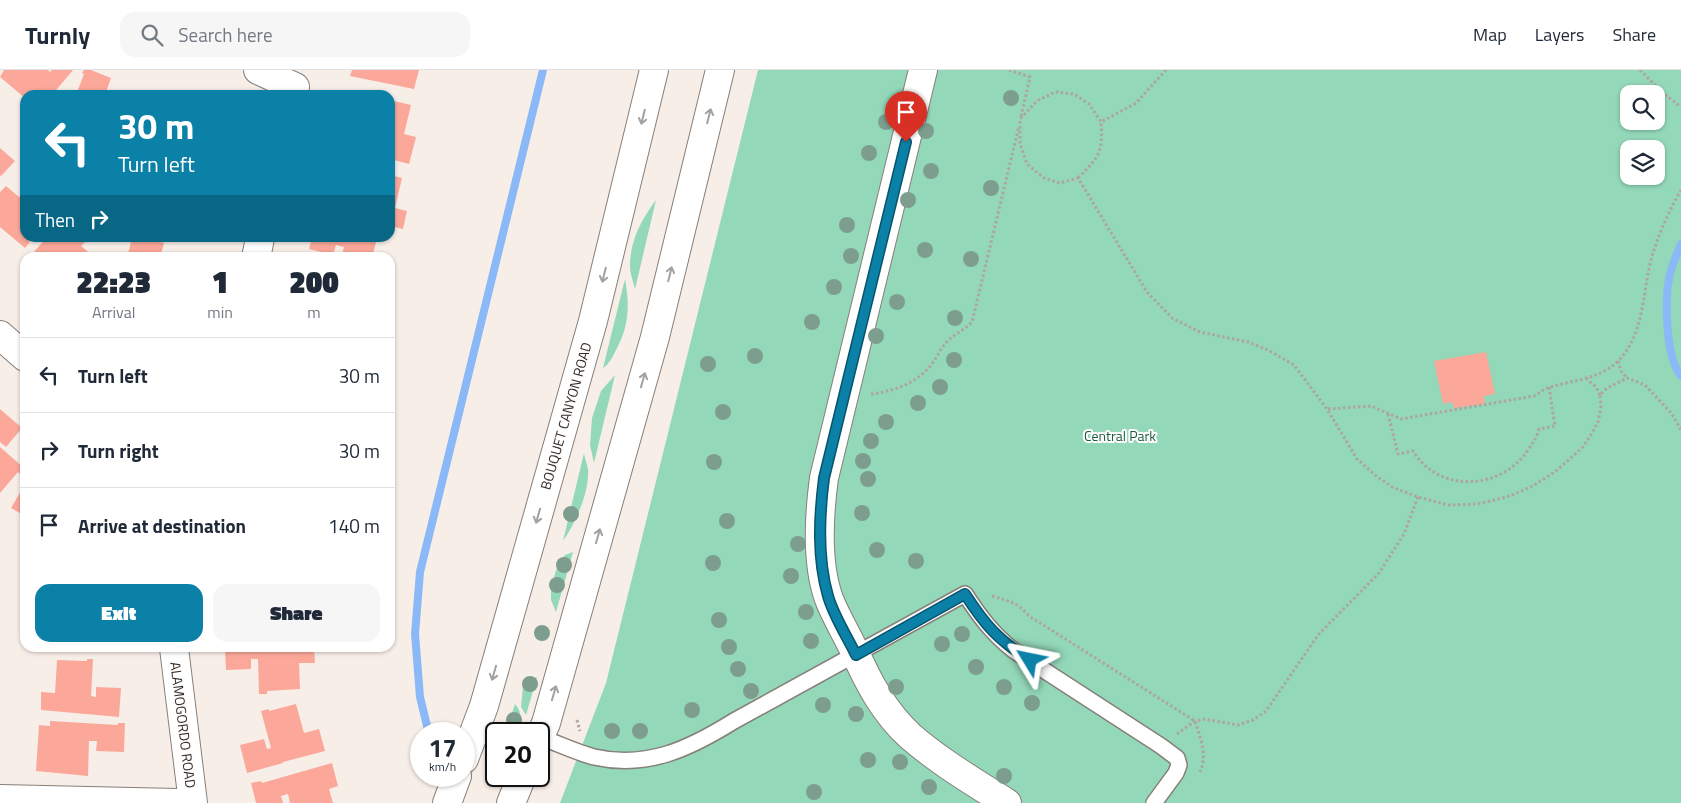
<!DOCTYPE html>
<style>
:root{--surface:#fff;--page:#f6f6f7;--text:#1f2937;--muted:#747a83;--line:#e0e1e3;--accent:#0c81a8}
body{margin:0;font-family:"Titillium Web",sans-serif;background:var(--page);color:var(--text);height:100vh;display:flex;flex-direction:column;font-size:19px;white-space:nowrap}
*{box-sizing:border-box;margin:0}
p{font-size:16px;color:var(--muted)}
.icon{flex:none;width:28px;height:28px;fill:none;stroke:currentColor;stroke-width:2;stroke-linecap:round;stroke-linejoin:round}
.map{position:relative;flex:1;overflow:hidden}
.sheet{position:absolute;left:20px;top:182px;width:375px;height:400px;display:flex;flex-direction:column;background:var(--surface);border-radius:15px;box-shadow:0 1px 4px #0004}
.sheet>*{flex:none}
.hud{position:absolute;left:20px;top:20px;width:375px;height:152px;border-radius:15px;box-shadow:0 1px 4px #0004;background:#0c81a8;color:#fff;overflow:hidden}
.fabs{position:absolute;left:1620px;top:15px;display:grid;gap:10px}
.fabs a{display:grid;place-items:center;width:45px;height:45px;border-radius:10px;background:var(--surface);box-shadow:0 1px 4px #0004;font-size:25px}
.speed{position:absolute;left:410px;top:652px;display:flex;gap:10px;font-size:25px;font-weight:700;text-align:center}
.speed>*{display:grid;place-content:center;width:65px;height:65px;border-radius:50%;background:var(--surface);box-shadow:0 1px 4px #0004;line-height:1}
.speed small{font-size:12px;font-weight:400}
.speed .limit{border:2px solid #111;border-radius:8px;background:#fff;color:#111}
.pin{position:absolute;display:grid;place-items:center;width:42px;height:42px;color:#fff;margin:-51px -21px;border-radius:50% 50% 50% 0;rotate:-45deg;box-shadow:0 0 5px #0007}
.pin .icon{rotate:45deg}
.me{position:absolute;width:55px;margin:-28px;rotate:305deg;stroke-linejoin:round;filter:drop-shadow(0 0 4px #0008)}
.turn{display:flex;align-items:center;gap:18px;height:105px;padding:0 15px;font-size:22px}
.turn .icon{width:65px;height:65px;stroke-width:2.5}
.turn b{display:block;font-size:35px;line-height:42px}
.then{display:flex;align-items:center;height:48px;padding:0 15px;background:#0003;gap:10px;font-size:19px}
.eta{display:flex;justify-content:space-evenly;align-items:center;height:85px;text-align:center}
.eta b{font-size:30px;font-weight:800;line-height:35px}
.action{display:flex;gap:10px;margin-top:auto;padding:10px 15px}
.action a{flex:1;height:58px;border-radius:15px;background:var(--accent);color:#fff;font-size:20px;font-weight:800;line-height:58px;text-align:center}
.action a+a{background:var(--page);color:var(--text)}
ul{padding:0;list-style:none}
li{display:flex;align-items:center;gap:15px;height:75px;padding:0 15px;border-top:1px solid var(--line)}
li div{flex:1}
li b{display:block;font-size:19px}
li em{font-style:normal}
header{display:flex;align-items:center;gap:30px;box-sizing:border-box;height:70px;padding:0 25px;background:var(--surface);border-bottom:1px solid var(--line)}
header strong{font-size:24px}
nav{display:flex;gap:28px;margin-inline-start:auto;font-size:18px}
.search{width:350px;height:45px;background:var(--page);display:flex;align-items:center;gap:12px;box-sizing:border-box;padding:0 18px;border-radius:15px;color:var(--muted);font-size:19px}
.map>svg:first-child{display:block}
.green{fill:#93d8b9;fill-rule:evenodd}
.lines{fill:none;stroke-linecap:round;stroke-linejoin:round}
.stream{stroke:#8bb8f6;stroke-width:8}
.building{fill:#fba89a}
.service-casing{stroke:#877f79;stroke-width:18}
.minor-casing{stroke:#877f79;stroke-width:30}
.primary-casing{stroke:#877f79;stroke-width:30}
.path{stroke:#ada5a0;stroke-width:3;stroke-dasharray:2.5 2.5;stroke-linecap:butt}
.service{stroke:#fff;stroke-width:15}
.minor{stroke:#fff;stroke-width:28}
.primary{stroke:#fff;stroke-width:28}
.tree{fill:#7d9e8e}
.oneway{stroke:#a2a0a0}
.route-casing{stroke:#08546d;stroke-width:12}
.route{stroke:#0c81a8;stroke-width:9}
.labels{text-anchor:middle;stroke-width:4;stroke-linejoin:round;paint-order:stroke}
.street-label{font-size:14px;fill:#312d2b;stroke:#fffdfc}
.park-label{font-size:14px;fill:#195d44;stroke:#fffdfc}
</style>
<header>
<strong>Turnly</strong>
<div class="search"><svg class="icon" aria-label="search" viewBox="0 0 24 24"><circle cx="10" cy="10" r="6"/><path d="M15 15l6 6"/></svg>Search here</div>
<nav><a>Map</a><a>Layers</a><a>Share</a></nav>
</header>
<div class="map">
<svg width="1681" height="733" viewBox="0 0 1681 733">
<rect width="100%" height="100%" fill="#f8eee8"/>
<g class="green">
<path d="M 758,0 L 1681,0 L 1681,733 L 560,733 L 606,613 ZM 1629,24 L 1656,24 L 1656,51 L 1629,51 ZM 1629,79 L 1656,79 L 1656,106 L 1629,106 Z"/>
<path d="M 656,130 L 635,219 C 633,211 630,203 630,196 C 630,171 641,150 656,130 Z"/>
<path d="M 625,209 C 630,237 629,257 615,282 C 612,288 609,294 603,298 Z"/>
<polygon points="615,305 594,393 590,375 592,348 601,321"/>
<path d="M 584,383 C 585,389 587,394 588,399 C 590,421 575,454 563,471 Z"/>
<polygon points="573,482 556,542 551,530 551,519 556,500 565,485"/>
<polygon points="537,607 526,645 521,637 523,616 530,609"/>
<path d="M 515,634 C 523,643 522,654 515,664 L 505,664 Z"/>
</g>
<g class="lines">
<g class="stream">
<path d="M 1681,174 C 1678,182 1674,191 1671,200 C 1664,224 1665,286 1681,306"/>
<polyline points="429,664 420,627 415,564 420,502 543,0"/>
</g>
</g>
<g class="building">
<polygon points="4,0 48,0 50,2 52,0 73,0 52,25 25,25 25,28 0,7"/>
<polygon points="84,0 91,0 111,8 105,25 76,25 84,4 82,3"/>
<polygon points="352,0 419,0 414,19 350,6"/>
<polygon points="390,30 411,35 404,64 416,67 409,94 390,89"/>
<polygon points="0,78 15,91 2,105 0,106"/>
<polygon points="390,105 402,108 395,138 407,141 403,159 390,156"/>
<polygon points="6,116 25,132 25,168 30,168 28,170 30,172 25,178 0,157 0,122"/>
<polygon points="46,168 89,168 81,176 92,185 89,188 40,188 34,182"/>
<polygon points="132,168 144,168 164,173 160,188 127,188"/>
<polygon points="312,168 377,168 372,188 341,188 344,177 336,175 333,185 309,179"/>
<polygon points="1486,282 1495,324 1484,326 1485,334 1454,338 1452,332 1443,334 1434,291"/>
<polygon points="0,339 22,358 6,377 0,372"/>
<polygon points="0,377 25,399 20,404 18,402 0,423"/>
<polygon points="25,414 25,446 11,438"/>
<polygon points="225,578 314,578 315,593 299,593 300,619 267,621 267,624 259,624 258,589 251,589 251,599 226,600"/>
<polygon points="87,589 93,589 91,626 96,627 96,617 121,618 119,647 41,640 41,622 55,623 57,590 87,591"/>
<polygon points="296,634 304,663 319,659 325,681 283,692 283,693 247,703 240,675 264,669 267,679 271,678 261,641 269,639 269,641"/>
<polygon points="50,651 118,655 118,653 125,653 124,682 96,681 97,671 89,671 88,706 36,701 39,655 50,656"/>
<polygon points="332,693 338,716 329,719 333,733 290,733 288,724 281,726 283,733 256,733 251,713 261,711 262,713"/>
</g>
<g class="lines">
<defs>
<path id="service" d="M 540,667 C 557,673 575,682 594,687 C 647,699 689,679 734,651 L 965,524 C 980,547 992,563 1013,580 L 1161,676 L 1177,688 L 1179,695 L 1176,703 L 1154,733"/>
<g id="minor">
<polyline points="258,0 295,17"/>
<path d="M 923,0 L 824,408 C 819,445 816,493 829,529 C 836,547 846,563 854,580 C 868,612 884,642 910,666 C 940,692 974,712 1007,733"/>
<polyline points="256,188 260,168"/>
<polyline points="0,265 25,287"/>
<polyline points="174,578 193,733"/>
<polyline points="0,729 177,733"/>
</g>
<g id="primary">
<polyline points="539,669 546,653 655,267 720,0"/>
<polyline points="464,689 484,636 593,251 654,0"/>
<polyline points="447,733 457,706"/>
<polyline points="511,733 522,706"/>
</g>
</defs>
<use href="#service" class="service-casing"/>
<use href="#minor" class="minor-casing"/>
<use href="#primary" class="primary-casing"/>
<g class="path">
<polyline points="1009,0 1030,7 1021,47"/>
<polyline points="1166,0 1136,33 1101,52 1089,34 1074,24 1055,22 1037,31 1020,49 1020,74 1027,94 1044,108 1060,113 1078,108 1147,222 1172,248 1200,262 1248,272 1268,280 1294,295 1327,339 1357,389 1375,405 1392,417 1418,427 1448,435 1477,434 1507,427 1533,416 1556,401 1582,378 1591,365 1598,352 1601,338 1600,325 1607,318 1627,308 1645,315 1672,344 1681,360"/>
<polyline points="1640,0 1662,22 1681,37"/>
<path d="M 1078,108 C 1099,87 1103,83 1101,52"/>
<polyline points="1618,291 1621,301 1627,308"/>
<polyline points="1586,308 1596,317 1600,325"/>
<path d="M 871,324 C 895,321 917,313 932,294 C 937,287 940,280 945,274 C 952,265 963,261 972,252 L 1019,56"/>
<path d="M 1328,339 L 1371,336 L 1401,349 L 1534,326 C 1540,323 1545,318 1551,317 C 1573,310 1600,309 1618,291 C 1646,263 1642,218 1653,183 C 1660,161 1670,139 1681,120"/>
<path d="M 1388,344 L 1398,384 L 1413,381 C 1439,424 1502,420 1528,380 C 1533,373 1537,367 1539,359 L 1555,356 L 1549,317"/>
<path d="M 992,526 C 1009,531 1017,532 1029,546 L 1195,651 C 1200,667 1208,685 1200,702"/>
<polyline points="577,650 580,661"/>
<polyline points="1177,664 1195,651 1205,649 1238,655 1253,650 1266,641 1318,565 1379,503 1404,464 1418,427"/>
</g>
<use href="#service" class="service"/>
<use href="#minor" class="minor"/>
<use href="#primary" class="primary"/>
</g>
<g class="tree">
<circle cx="1011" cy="28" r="8"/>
<circle cx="886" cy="52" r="8"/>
<circle cx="926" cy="61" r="8"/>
<circle cx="869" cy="83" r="8"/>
<circle cx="931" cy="101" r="8"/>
<circle cx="991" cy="118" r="8"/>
<circle cx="908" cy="130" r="8"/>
<circle cx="847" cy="155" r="8"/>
<circle cx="925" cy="180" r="8"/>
<circle cx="851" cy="186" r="8"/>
<circle cx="971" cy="189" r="8"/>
<circle cx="834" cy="217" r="8"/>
<circle cx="897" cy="232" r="8"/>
<circle cx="955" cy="248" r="8"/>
<circle cx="812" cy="252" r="8"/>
<circle cx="876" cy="266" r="8"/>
<circle cx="755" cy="286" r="8"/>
<circle cx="954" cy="290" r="8"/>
<circle cx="708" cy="294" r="8"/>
<circle cx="940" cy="317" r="8"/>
<circle cx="918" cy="333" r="8"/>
<circle cx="723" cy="342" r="8"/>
<circle cx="886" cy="352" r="8"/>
<circle cx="871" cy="371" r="8"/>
<circle cx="863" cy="391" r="8"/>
<circle cx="714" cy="392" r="8"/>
<circle cx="868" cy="409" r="8"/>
<circle cx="862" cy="443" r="8"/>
<circle cx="571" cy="444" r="8"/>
<circle cx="727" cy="451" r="8"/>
<circle cx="798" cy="474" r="8"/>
<circle cx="877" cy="480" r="8"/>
<circle cx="916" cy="491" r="8"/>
<circle cx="713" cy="493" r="8"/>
<circle cx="564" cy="495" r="8"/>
<circle cx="791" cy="506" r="8"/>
<circle cx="557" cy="515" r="8"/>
<circle cx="806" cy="542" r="8"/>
<circle cx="719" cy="550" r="8"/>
<circle cx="542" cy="563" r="8"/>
<circle cx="962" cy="564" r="8"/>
<circle cx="811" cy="571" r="8"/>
<circle cx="942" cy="574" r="8"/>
<circle cx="729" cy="577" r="8"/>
<circle cx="976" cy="597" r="8"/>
<circle cx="738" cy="599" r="8"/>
<circle cx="530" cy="614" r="8"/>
<circle cx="896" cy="617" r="8"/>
<circle cx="1004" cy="617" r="8"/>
<circle cx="751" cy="621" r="8"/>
<circle cx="1032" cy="633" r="8"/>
<circle cx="823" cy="635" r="8"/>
<circle cx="692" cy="640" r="8"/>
<circle cx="856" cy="644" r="8"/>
<circle cx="514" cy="650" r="8"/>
<circle cx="612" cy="661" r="8"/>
<circle cx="640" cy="661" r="8"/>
<circle cx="868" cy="690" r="8"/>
<circle cx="900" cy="692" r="8"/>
<circle cx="1004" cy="706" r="8"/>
<circle cx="929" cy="717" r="8"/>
<circle cx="814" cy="722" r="8"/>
</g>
<defs><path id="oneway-shaft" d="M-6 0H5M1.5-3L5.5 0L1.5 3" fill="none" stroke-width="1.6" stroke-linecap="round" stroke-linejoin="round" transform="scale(1.25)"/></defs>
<g class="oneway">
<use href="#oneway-shaft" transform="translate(709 46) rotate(-76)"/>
<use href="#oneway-shaft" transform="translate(643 47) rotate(104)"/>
<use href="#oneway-shaft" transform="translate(670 204) rotate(-76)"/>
<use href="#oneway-shaft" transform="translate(604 205) rotate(104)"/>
<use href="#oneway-shaft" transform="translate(643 310) rotate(-74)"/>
<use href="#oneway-shaft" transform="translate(538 446) rotate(106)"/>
<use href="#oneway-shaft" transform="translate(598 466) rotate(-74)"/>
<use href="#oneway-shaft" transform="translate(494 603) rotate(106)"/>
<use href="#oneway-shaft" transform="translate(554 623) rotate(-74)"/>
</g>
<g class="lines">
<defs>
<path id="route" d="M 906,72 L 824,408 C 819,447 817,488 828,526 C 834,547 847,566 856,585 L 965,524 C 985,555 998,570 1030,590"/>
</defs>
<use href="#route" class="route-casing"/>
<use href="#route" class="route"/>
</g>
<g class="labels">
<g class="street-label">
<text transform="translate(566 346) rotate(-74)" y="5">BOUQUET CANYON ROAD</text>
<text transform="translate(183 655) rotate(83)" y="5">ALAMOGORDO ROAD</text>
</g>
<g class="park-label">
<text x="1120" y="371">Central Park</text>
</g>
</g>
</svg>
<div class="fabs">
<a><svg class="icon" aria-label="search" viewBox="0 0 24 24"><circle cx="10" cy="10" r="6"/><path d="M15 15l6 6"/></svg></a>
<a><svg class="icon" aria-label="layers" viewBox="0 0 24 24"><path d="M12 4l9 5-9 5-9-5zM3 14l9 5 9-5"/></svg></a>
</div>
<div class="speed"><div>17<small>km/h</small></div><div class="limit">20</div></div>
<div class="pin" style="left:906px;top:72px;background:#d93025"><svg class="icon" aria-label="arrive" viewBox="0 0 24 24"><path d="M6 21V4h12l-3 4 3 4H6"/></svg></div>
<svg class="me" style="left:1030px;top:590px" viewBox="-20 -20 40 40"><path d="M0-17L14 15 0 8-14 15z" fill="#0c81a8" stroke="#fff" stroke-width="4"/></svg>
<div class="hud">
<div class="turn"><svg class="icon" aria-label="left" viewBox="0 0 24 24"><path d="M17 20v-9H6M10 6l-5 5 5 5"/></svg><div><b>30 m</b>Turn left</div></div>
<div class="then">Then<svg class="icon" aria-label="right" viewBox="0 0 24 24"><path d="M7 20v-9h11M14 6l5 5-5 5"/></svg></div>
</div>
<section class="sheet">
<div class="eta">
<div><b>22:23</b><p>Arrival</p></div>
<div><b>1</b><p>min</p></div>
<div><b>200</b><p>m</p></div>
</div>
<ul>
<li><svg class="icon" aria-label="left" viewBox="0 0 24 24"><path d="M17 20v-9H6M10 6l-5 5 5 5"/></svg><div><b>Turn left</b></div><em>30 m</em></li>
<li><svg class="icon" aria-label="right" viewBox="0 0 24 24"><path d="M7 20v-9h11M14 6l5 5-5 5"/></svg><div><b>Turn right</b></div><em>30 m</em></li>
<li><svg class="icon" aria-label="arrive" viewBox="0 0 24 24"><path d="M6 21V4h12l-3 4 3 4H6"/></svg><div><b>Arrive at destination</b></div><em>140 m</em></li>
</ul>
<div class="action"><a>Exit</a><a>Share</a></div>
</section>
</div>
